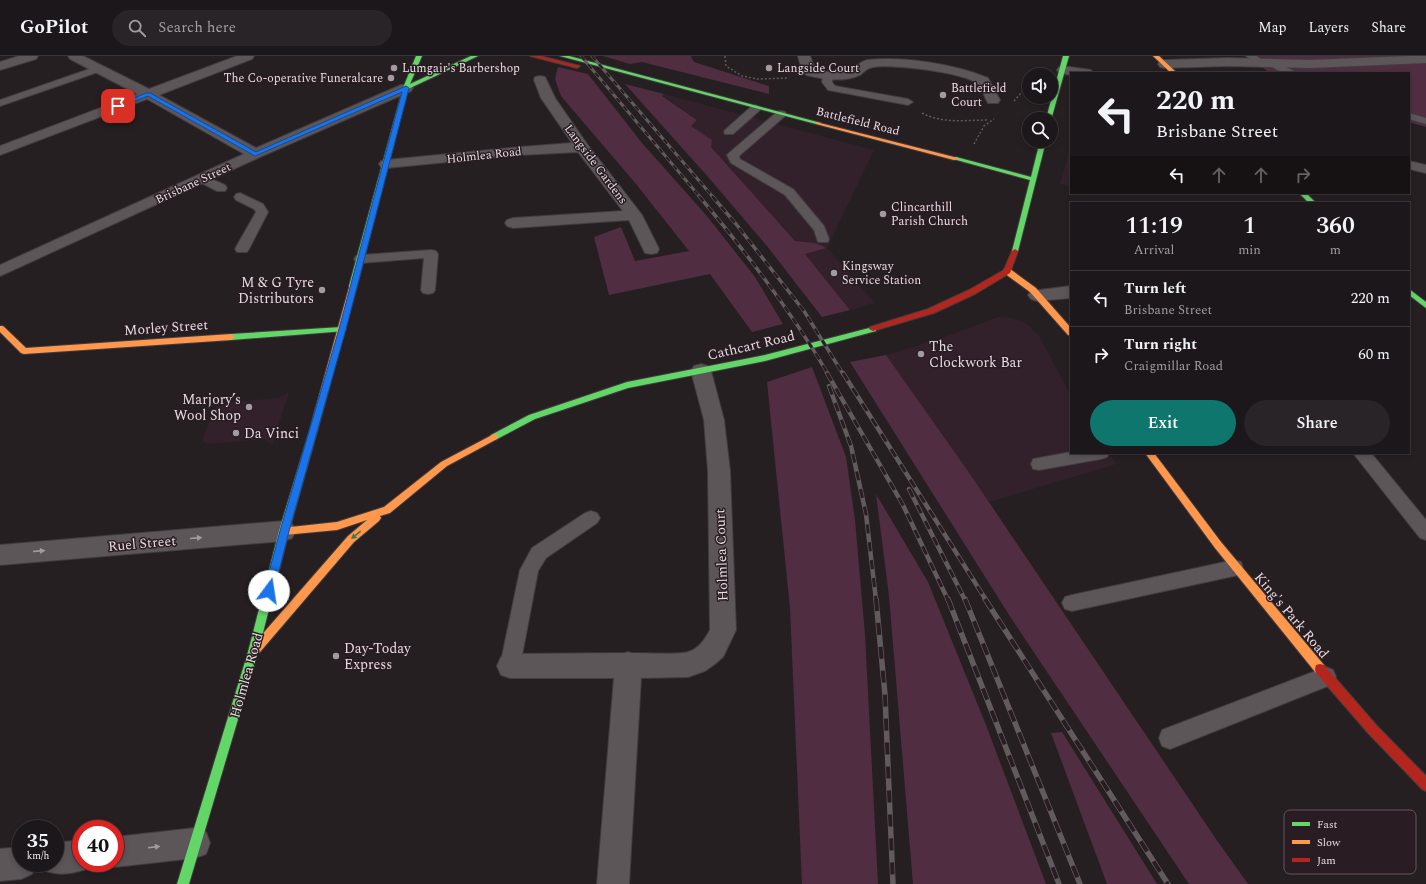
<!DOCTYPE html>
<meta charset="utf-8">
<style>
:root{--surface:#1c171a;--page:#292427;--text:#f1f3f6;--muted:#a09fa2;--line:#3a3639;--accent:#0f766e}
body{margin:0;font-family:Spectral,serif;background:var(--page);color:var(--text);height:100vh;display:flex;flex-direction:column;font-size:15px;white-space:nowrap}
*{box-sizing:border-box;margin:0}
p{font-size:13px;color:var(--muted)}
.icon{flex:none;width:22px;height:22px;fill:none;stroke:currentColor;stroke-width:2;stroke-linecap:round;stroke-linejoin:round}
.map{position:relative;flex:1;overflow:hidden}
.details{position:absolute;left:1070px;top:146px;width:340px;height:252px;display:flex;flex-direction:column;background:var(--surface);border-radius:0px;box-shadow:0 2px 6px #0003,0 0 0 1px var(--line)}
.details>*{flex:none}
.banner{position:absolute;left:1070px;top:16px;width:340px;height:122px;border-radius:0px;box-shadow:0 2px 6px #0003,0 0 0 1px var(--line);background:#1c171a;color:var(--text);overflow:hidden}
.controls{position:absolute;left:1022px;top:12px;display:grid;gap:8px}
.controls a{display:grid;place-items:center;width:36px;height:36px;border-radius:50%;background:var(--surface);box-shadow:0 2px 6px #0003,0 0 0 1px var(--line);font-size:20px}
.speed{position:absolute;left:12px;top:764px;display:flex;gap:8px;font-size:20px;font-weight:700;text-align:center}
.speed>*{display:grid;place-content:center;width:52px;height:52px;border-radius:50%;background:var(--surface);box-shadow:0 2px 6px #0003,0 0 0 1px var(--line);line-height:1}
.speed small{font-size:10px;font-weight:400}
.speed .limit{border:6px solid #d22;background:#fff;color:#111}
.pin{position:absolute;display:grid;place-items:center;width:34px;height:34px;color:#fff;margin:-17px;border-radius:8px;box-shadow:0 2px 6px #0006}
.me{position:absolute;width:44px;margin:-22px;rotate:14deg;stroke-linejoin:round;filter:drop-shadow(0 0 3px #0008)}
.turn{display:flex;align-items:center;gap:14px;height:84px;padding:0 20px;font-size:18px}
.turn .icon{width:52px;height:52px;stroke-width:2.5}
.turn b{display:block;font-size:28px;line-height:34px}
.lanes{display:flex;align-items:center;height:38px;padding:0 20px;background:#0003;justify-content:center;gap:20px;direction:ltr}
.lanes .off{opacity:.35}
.eta{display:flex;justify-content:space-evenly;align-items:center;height:68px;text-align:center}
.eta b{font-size:24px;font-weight:600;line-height:28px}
.cta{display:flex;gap:8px;margin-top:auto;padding:8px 20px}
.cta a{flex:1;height:46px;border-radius:24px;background:var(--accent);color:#fff;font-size:16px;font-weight:600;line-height:46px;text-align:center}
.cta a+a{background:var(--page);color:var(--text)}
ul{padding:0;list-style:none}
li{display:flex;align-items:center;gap:12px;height:56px;padding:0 20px;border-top:1px solid var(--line)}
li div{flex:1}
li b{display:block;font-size:15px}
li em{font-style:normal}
header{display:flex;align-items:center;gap:24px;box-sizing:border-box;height:56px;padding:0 20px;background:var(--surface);border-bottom:1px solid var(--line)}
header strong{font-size:19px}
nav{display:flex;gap:22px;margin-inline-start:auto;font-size:14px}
.search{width:280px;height:36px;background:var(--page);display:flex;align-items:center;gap:10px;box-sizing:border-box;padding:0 14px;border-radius:22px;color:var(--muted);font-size:15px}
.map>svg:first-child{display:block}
.built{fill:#32212a}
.green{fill:#502d40}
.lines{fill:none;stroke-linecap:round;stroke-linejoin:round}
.lane-casing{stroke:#413c3f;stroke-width:2}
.street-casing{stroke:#413c3f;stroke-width:2}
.fast-casing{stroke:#413c3f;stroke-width:2}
.slow-casing{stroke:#413c3f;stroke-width:2}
.jam-casing{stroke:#413c3f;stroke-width:2}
.path{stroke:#5d595b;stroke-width:1.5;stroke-dasharray:2 2;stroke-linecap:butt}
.lane{fill:#5c5659;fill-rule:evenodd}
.street{fill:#5c5659;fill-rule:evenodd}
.fast{fill:#63d668;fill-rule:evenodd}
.slow{fill:#ff974d;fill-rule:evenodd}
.jam{fill:#b3261e;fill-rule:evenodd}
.rail-far3-casing{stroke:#625b5e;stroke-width:3}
.rail-far2-casing{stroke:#625b5e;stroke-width:3.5}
.rail-far1-casing{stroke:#625b5e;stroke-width:4.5}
.rail-casing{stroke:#625b5e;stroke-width:5.5}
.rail-far3{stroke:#291c22;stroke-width:2;stroke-dasharray:5.5;stroke-linecap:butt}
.rail-far2{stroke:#291c22;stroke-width:2.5;stroke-dasharray:7;stroke-linecap:butt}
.rail-far1{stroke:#291c22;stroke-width:3;stroke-dasharray:9;stroke-linecap:butt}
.rail{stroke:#291c22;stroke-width:4;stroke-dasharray:12;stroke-linecap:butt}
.oneway{fill:#467945}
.oneway2{fill:#a29a9e}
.route{fill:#1a73e8;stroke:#114b97}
.poi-dot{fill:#a39b9f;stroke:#291c22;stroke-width:1.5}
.labels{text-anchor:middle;stroke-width:3;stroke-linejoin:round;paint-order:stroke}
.far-poi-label{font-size:12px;fill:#e7dee2;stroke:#291c22;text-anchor:start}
.far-street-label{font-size:12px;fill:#e7dee2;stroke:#291c22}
.poi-label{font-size:14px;fill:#e7dee2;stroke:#291c22;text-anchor:start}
.street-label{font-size:14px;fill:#e7dee2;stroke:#291c22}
.key{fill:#291c22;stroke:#62565c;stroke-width:1}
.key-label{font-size:11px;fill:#e7dee2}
</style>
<header>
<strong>GoPilot</strong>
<div class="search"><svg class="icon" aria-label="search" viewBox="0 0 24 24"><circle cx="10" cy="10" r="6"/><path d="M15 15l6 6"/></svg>Search here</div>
<nav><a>Map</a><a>Layers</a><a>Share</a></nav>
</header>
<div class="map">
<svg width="1426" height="828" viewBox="0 0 1426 828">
<rect width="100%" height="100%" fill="#261f22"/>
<g class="built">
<polygon points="664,38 874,94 827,192 875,247 850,254 805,198 827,192 815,187 795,185 711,91 711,84 691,70 697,64 662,39"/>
<polygon points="1071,90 1071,130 1060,128"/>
<polygon points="998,261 1012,262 1025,267 1038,278 1071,340 1071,397 1109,397 1116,408 989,446 886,299 939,283"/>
<polygon points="289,336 272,389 265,383 208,388 202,385 215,352 223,347 279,342"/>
</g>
<g class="green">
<polygon points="603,0 691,0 694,6 769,30 769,38 642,6 630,8"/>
<polygon points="1247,0 1426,0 1426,71 1409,66 1409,17 1270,17"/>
<polygon points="558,11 588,18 642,87 706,159 755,221 783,268 752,276 710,218 609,239 594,181 621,171 635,205 689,195 636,128 561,40 555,23"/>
<polygon points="625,28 664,38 662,40 697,64 691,70 712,84 711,91 795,185 815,187 827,192 805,198 850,254 822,261 767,190 709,122"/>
<polygon points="886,299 970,418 1216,783 1248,828 1189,828 1011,562 850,306"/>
<polygon points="812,311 846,401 855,464 865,579 878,828 802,828 790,552 767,326"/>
<polygon points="876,438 928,526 986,669 1046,828 913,828 889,540"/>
<polygon points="1062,676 1157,828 1107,828 1051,677"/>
</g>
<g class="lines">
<defs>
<g id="lane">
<polygon points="1246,0 1257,0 1267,8 1262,11 1259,10"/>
<path d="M 1274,5 L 1294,15 L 1296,17 C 1286,17 1277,16 1269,8 Z"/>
<polygon points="98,10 101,11 103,13 101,15 0,50 0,44"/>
<polygon points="828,17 833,20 832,26 835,30 908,43 913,46 908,49 828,34 822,26 823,20"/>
<polygon points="756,49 761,52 760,54 733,78 725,78 724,76 725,74 752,50"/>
<polygon points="781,55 785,56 786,58 785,60 739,100 740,103 793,133 824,170 829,183 828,186 818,186 814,174 785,139 731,107 727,99 729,97 777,56"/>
<polygon points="1409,57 1426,62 1426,68 1409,63"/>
<polygon points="202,119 225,129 227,132 225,135 217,135 198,125 196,123 198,121"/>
<polygon points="240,137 263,148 268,156 249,193 247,196 237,196 235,193 256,156 254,153 236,144 234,141 236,138"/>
<polygon points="431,194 436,195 438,198 435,234 433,237 428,238 423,237 421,234 424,202 361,207 356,206 354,203 356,200 361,199"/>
<polygon points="1071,396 1109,397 1107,401 1101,403 1039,414 1033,413 1031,408 1033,403"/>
<polygon points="1353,397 1371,397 1426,464 1426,484 1420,482"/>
<polygon points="591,455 597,457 600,462 597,467 546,502 538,515 520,610 517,617 510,620 503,617 500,610 520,514 532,492 585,457"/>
<polygon points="1234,504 1241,506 1243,512 1241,518 1234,520 1072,555 1065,553 1062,547 1065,541 1072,539"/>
<polygon points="1326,611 1333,614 1336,621 1333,628 1170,693 1162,690 1159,682 1162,674"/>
</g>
<g id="street">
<polygon points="19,0 38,0 36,3 0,14 0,6"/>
<polygon points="68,0 83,0 149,33 237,0 254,0 252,3 159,39 256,92 401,29 411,29 413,32 411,35 260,101 0,220 0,209 244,98 147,43 0,99 0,90 137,38 70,3"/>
<path d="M 798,0 L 810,0 L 815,13 C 828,17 842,18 854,12 C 858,9 862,5 867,4 C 902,0 955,8 988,22 L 1000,44 L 998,47 L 988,47 C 984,41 983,33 978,28 C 968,17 883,6 870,12 C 866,13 863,17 860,19 C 842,27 824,23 806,19 L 801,11 Z"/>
<polygon points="1409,0 1426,0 1426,7 1310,12 1228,10 1164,12 1160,11 1158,8 1160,5 1164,4 1228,2 1310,4"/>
<polygon points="1063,10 1091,14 1093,17 1071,17 1071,19 1059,17 1057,14 1059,11"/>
<polygon points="540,20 545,21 555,42 587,88 642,159 659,193 657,197 651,198 645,197 629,164 513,172 507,170 505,167 507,164 513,162 623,155 578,96 520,99 386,112 381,111 379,108 381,105 386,104 520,91 572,87 541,42 534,24 535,21"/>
<polygon points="1409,105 1426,109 1426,117 1409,113"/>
<polygon points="1071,230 1071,242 1037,245 1031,243 1028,239 1031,235"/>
<path d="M 701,308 L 708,310 L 711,315 L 724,364 L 730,415 L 736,574 L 723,601 L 715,608 L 705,615 L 688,621 L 641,622 L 629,828 L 597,828 L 614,622 L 510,622 L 501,619 L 497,610 L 501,601 L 510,598 L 625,597 L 628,596 L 631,597 C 644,597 679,599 688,596 C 699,593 705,583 710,574 L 708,415 L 704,364 L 691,315 L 694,310 Z"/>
<polygon points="284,465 292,468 296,475 292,482 284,485 0,509 0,489"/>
<polygon points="195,772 206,776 210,787 206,798 195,802 115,811 104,807 115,807 115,781"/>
<path d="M 81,784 L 81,807 L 94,807 L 92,811 C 76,817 60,821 44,814 L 41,807 L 55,807 L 55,787 Z"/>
<polygon points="21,791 21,807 37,807 32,818 21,823 0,825 0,793"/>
</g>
<g id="fast">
<polygon points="416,0 422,0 410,28 471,0 478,0 408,33 357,230 356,232 350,232 349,230 403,32"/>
<polygon points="560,0 569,0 821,67 816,68"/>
<polygon points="1063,0 1069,0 1051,64 1051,63 1046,63"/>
<polygon points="1040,85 1046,85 1018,195 1015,197 1012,195 1030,124 953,103 956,101 1031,121"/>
<polygon points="1299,137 1306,137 1316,147 1309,147"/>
<polygon points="1409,233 1426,246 1426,252 1409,239"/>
<polygon points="342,271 346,273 345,275 231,284 227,281 231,278"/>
<polygon points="873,271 876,271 876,275 765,305 628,332 535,363 497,383 494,384 490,381 491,379 529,359 627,326 765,299"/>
<polygon points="313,373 317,376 289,475 258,596 189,828 177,828 248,596 279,475 309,376"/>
</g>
<g id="slow">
<polygon points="1153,0 1159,0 1177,17 1171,17"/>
<polygon points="816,66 958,102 959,103 954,104 816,68"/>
<polygon points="1004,213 1010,213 1036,232 1071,272 1071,280 1068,279 1030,236 1004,217"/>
<polygon points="350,228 356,228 357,230 317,376 313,379 309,376"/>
<polygon points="0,270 3,270 26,292 231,278 235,281 231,284 24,298 21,297 0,276"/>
<polygon points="494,378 497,379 498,381 497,383 447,410 390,457 380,460 381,462 379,465 354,486 260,596 256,598 252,596 251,593 252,590 348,480 367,464 337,474 284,479 281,478 279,475 281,472 337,466 384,451 441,406"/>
<polygon points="1145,397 1154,397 1221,486 1324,609 1325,613 1324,617 1320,618 1316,617 1215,492"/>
</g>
<g id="jam">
<polygon points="530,0 540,0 580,10 577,12"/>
<polygon points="1015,193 1018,195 1010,217 975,238 934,257 873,275 869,273 870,271 928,253 969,234 1004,214 1012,195"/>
<polygon points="1320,608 1324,609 1377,670 1426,720 1426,735 1422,733 1369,678 1316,617 1315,613 1316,609"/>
</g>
</defs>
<use href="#lane" class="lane-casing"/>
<use href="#street" class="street-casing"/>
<use href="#fast" class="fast-casing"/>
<use href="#slow" class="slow-casing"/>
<use href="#jam" class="jam-casing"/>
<g class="path">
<polyline points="725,0 726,10 742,20 757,23 789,22"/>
<polyline points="1014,45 1027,30 1029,30"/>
<path d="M 922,57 C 942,68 967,64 989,64"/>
<polyline points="974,88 984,70 994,63"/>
</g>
<use href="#lane" class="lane"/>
<use href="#street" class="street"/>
<use href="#fast" class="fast"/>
<use href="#slow" class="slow"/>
<use href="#jam" class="jam"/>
<defs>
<g id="rail-far3">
<polyline points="581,0 700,141"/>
<polyline points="592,0 713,141"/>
</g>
<g id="rail-far2">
<path d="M 699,140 C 746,196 791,255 828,318"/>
<polyline points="712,140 736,168 804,255 843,318"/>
</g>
<g id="rail-far1">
<polyline points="827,317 903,449 948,544"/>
<polyline points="843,317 986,544"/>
<polyline points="829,330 851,390 866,458 876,544"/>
<polyline points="909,433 965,544"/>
</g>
<g id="rail">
<polyline points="876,543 885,639 893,828"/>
<polyline points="948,543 1059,828"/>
<polyline points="965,543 1080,828"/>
<polyline points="985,543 1168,828"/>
</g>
</defs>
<use href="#rail-far3" class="rail-far3-casing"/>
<use href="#rail-far2" class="rail-far2-casing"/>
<use href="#rail-far1" class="rail-far1-casing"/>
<use href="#rail" class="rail-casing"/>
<use href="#rail-far3" class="rail-far3"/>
<use href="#rail-far2" class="rail-far2"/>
<use href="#rail-far1" class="rail-far1"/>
<use href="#rail" class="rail"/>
</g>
<defs><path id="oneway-solid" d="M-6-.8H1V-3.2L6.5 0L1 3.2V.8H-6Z"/></defs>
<use class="oneway" href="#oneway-solid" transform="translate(356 479) rotate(141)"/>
<g class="oneway2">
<use href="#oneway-solid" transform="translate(196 482) rotate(-5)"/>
<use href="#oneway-solid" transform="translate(39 495) rotate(-5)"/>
<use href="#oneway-solid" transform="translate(154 791) rotate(-7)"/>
</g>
<polygon class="route" points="406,30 409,32 346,273 289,475 273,539 269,540 265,539 264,535 280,475 339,273 402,36 255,100 148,40 120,51 116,50 146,37 150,37 256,96"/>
<g class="poi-dot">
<circle cx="394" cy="12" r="4"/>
<circle cx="769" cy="12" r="4"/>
<circle cx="391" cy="22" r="4"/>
<circle cx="943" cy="39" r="4"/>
<circle cx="883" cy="158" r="4"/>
<circle cx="834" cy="217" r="4"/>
<circle cx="322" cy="234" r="4"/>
<circle cx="921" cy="298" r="4"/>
<circle cx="249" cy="351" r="4"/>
<circle cx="236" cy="377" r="4"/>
<circle cx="336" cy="600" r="4"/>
</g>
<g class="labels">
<g class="far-poi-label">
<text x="402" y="16">Lumgair's Barbershop</text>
<text x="777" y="16">Langside Court</text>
<text x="383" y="26" text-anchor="end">The Co-operative Funeralcare</text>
<text x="951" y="36">Battlefield<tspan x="951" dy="14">Court</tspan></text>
<text x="891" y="155">Clincarthill<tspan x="891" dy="14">Parish Church</tspan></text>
<text x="842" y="214">Kingsway<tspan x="842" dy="14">Service Station</tspan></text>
</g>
<g class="far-street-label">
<text transform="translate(858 65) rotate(14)" y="4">Battlefield Road</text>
<text transform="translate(484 99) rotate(-6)" y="4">Holmlea Road</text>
<text transform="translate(596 108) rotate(53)" y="4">Langside Gardens</text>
<text transform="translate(193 127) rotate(-25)" y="4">Brisbane Street</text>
</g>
<g class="poi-label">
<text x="314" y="231" text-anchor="end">M &amp; G Tyre<tspan x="314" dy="16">Distributors</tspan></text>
<text x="929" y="295">The<tspan x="929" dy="16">Clockwork Bar</tspan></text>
<text x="241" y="348" text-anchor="end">Marjory’s<tspan x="241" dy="16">Wool Shop</tspan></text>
<text x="244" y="382">Da Vinci</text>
<text x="344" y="597">Day-Today<tspan x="344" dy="16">Express</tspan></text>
</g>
<g class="street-label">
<text transform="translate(166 271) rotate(-4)" y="5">Morley Street</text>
<text transform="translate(751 289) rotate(-13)" y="5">Cathcart Road</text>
<text transform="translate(142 487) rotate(-5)" y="5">Ruel Street</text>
<text transform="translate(721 499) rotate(-92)" y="5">Holmlea Court</text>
<text transform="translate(1292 559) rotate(50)" y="5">King's Park Road</text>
<text transform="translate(246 619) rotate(-74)" y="5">Holmlea Road</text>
</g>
</g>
<rect x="1284" y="754" width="132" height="64" rx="6" class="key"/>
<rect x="1292" y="766" width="18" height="4" fill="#63d668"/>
<rect x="1292" y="784" width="18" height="4" fill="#ff974d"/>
<rect x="1292" y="802" width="18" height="4" fill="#b3261e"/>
<g class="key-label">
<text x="1317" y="772">Fast</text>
<text x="1317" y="790">Slow</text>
<text x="1317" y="808">Jam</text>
</g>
</svg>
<div class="controls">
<a><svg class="icon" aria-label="sound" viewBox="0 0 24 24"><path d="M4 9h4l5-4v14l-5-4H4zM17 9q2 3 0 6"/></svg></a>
<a><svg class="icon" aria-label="search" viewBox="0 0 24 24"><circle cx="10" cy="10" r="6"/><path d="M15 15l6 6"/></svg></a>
</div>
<div class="speed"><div>35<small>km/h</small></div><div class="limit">40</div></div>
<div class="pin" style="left:118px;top:50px;background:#d93025"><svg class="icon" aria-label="arrive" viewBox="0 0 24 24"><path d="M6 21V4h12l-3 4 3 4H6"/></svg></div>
<svg class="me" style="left:269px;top:535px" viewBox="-20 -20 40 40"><circle r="19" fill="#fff"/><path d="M0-13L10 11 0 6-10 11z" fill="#1a73e8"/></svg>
<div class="banner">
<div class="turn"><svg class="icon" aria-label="left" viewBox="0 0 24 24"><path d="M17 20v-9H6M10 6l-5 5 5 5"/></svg><div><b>220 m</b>Brisbane Street</div></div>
<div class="lanes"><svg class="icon" aria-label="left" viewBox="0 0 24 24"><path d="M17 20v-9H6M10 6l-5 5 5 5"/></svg><svg class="icon off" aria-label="ahead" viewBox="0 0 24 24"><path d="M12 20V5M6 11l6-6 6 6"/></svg><svg class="icon off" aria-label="ahead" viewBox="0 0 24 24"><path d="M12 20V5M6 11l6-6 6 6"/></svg><svg class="icon off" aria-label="right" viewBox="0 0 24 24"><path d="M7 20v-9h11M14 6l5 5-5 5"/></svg></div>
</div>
<section class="details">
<div class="eta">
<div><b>11:19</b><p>Arrival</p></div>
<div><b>1</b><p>min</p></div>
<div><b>360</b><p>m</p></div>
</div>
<ul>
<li><svg class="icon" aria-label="left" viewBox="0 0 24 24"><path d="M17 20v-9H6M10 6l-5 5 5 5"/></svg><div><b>Turn left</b><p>Brisbane Street</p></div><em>220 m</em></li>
<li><svg class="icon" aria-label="right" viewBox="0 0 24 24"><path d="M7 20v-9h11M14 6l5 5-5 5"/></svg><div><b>Turn right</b><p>Craigmillar Road</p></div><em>60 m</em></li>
</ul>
<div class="cta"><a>Exit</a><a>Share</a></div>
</section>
</div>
